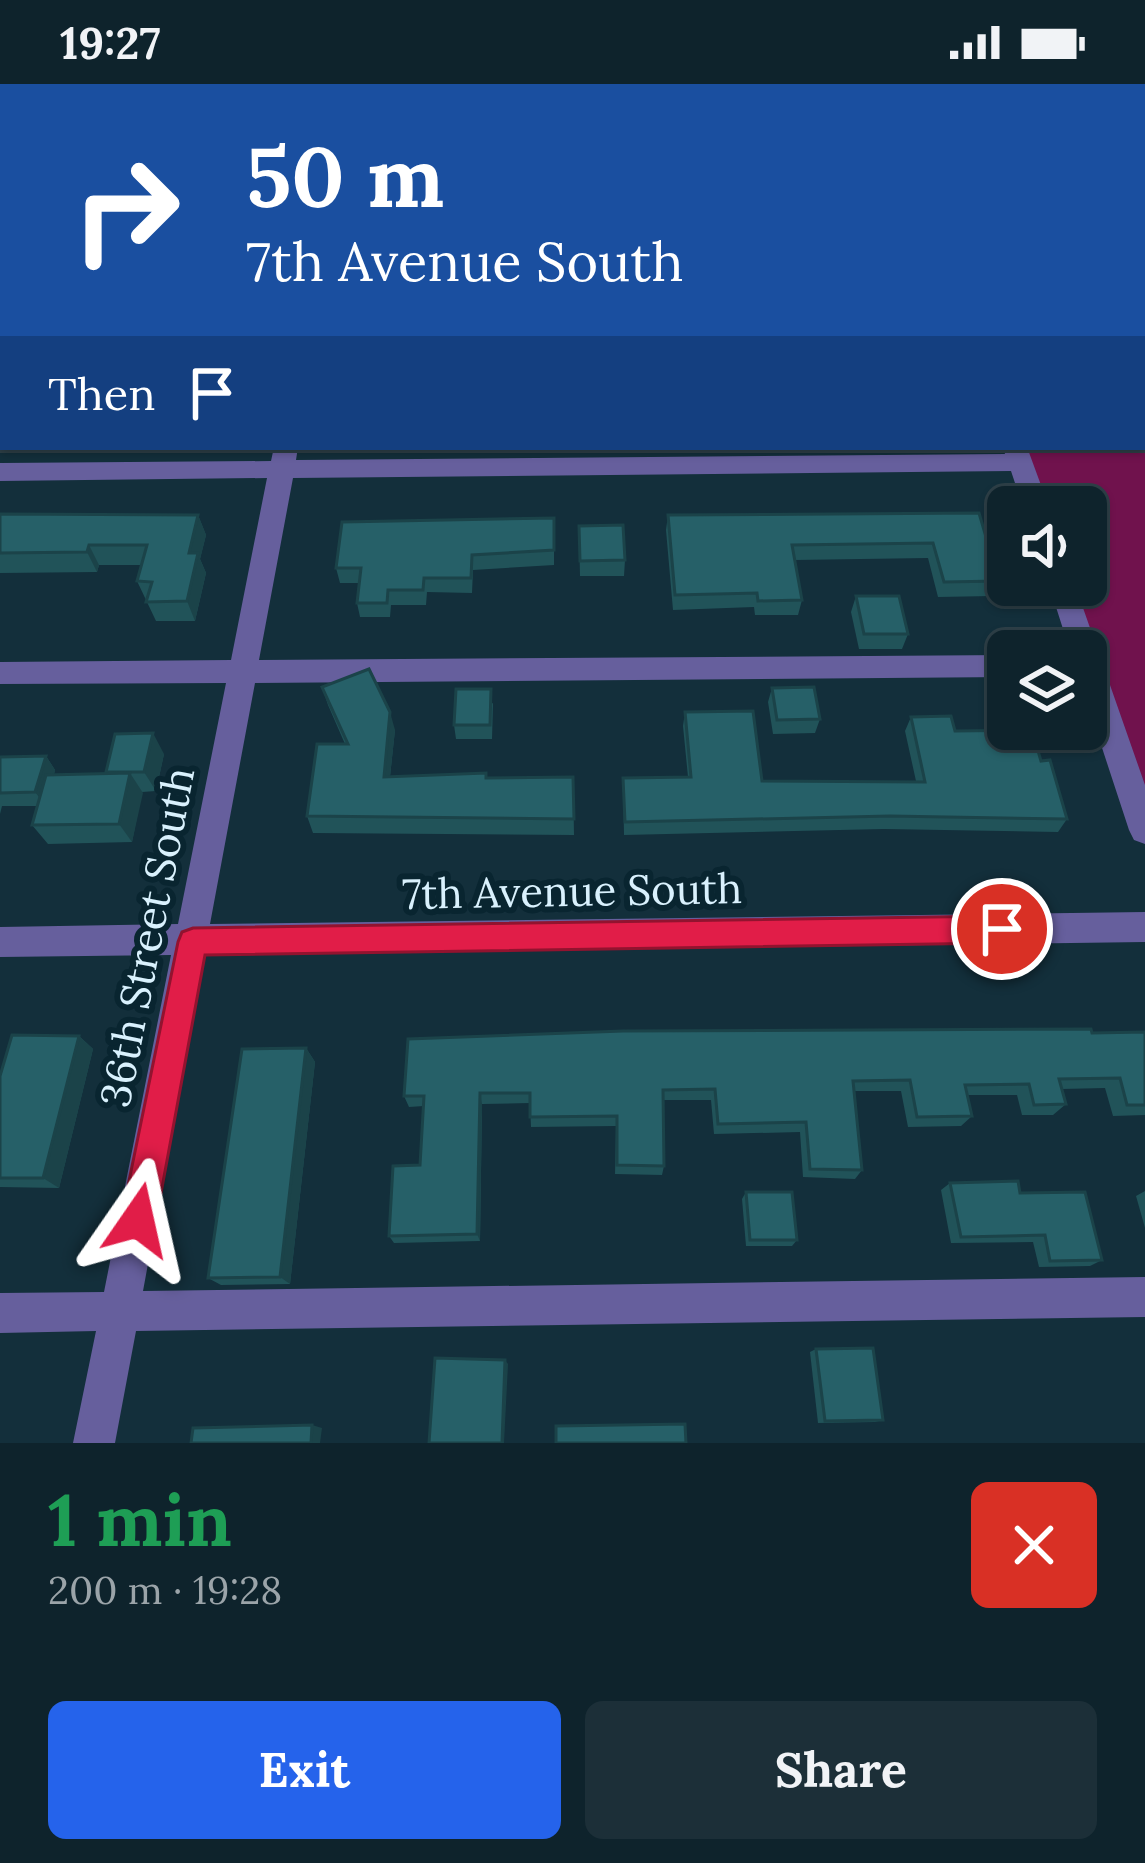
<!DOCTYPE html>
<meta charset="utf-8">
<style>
:root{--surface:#0e232c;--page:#1c2f38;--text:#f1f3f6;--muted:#9ba4a9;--line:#2e4048;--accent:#2563eb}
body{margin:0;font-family:Lora,serif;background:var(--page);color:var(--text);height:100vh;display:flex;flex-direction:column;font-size:45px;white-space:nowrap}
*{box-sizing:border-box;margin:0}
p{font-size:39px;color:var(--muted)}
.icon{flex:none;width:66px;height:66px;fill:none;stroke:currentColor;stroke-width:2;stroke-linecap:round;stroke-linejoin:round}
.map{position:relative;height:1359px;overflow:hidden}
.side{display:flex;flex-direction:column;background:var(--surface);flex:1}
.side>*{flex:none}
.guide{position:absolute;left:0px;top:0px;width:1146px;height:366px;box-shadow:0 3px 9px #0004,0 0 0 3px var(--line);background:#1a4fa0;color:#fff;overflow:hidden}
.buttons{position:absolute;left:987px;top:402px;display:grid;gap:24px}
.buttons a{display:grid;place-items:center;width:120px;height:120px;border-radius:18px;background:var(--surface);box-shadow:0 3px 9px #0004,0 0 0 3px var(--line);font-size:60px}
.pin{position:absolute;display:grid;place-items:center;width:102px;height:102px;color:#fff;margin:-51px;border:6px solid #fff;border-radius:50%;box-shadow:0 3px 12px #0007}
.me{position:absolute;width:132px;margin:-66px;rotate:11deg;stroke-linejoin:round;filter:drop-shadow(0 0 9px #0008)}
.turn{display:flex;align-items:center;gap:42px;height:252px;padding:0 48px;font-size:54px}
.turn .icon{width:156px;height:156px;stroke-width:2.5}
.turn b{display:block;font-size:84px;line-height:102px}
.then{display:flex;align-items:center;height:114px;padding:0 48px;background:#0003;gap:24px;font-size:45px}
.round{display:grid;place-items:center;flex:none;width:126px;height:126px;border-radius:18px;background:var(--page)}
.overview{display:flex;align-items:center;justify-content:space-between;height:204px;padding:0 48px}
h1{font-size:72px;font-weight:700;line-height:90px;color:#1e9e55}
.action{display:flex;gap:24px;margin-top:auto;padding:24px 48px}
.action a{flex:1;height:138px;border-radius:18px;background:var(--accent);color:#fff;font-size:48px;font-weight:700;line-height:138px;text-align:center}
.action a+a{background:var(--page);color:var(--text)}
.status{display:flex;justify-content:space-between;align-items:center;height:84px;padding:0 60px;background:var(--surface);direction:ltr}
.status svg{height:33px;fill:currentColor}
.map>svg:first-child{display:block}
.green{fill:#70124d}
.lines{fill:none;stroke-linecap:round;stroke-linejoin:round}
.minor{fill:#665f9d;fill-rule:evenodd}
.wall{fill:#215359}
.shaded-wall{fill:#1b4349}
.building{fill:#266068;stroke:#1b4349;stroke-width:3}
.route{fill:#e11d48;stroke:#92132f;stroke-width:3}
.labels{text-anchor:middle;stroke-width:12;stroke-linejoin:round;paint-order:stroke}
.street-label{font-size:42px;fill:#d9f1fd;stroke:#092530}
</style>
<div class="status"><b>19:27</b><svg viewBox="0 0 49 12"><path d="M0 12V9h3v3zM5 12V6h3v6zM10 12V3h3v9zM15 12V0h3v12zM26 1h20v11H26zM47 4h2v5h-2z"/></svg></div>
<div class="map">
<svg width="1145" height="1359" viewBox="0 0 1145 1359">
<rect width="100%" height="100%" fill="#132f3b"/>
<polygon class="green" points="1143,99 1145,99 1145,745 1063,501 1086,501 1086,423 1037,423 1017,363 1143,363"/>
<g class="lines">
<g class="minor">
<polygon points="0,0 10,0 12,3 3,3 0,8"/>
<polygon points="57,0 432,0 433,1 55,3"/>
<rect x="1143" y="93" width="2" height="12"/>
<rect x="0" y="99" width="3" height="12"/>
<rect x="0" y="225" width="3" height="14"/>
<polygon points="274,363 298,363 296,376 1005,370 1003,363 1027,363 1049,423 1023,423 1011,387 293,394 259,576 1008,571 1008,593 255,599 210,840 1145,828 1145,858 205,871 143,1207 1145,1193 1145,1233 136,1247 115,1359 73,1359 96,1247 0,1249 0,1209 104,1208 171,871 0,873 0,843 178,840 226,599 0,600 0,578 231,576 267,394 0,397 0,379 271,377"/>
<polygon points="1049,501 1075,501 1145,701 1145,760 1134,756 1129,746 1086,615 1086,567 1070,567"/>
</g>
</g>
<g class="wall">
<polygon points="979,429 999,497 992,512 938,513 928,474 795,476 802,516 798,531 755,531 754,523 673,526 666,446 668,431"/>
<polygon points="0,430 198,431 206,451 200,475 206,489 195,537 156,537 137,497 142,481 99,481 97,488 0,489"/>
<polygon points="554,434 554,481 473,486 472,509 427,508 426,521 391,521 390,533 360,533 357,519 359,499 340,499 336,484"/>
<polygon points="579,442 625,476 624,492 580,492"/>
<polygon points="856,512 908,550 902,565 859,565 851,528"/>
<polygon points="322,603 395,646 390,693 573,693 574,751 313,749 307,732 345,660 328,621"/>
<polygon points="772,604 820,635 815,649 773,650 768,618"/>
<polygon points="493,619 492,655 456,655 454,641"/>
<polygon points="685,628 762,697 916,697 905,647 911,633 1041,677 1067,735 1058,748 884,745 624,751 623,694 688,693 683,642"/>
<polygon points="164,670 156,707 142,708 132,758 48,760 32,741 38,722 2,722 0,730 0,673 46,672 55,686 54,690 106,690"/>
<polygon points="1145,948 1145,1031 1113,1032 1105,1004 1062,1005 1066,1020 1053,1031 1022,1031 1017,1011 967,1011 972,1032 961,1042 908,1043 901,1007 854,1007 862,1086 855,1095 803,1093 800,1048 714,1050 711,1016 663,1016 664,1082 662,1091 615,1090 616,1042 531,1043 530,1019 482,1020 480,1157 394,1159 389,1152 420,1081 424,1022 409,1023 404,1012 1092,949"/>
<polygon points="79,952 93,965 59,1104 0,1103 0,992"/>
<polygon points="306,964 315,978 290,1200 221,1201 208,1194"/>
<polygon points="950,1099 1020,1109 1102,1176 1090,1182 1039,1183 1033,1158 951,1159 941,1106"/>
<polygon points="1145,1107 1145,1144 1136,1112"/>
<polygon points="746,1108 797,1156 792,1162 746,1162 742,1115"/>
<polygon points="816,1265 883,1336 875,1338 818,1339 810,1268"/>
</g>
<g class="shaded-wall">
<polygon points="198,431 206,451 200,475 206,489 195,537 187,517 189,469"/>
<polygon points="89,461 99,481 97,488 87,468"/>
<polygon points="390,628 395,646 388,710 384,693"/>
<polygon points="153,649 164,670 156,707 144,688"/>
<polygon points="46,672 55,686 46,722 35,708"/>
<polygon points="130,689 143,709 132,758 119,740"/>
<polygon points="79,952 93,965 59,1104 43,1094"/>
<polygon points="306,964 315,978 290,1200 280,1193"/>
<polygon points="480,1009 482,1020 480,1157 477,1150"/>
<polygon points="505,1276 508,1280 504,1359 502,1359"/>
<polygon points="312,1341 322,1344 320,1359 311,1359"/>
</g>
<g class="building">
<polygon points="237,0 266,0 265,3 236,3"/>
<polygon points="385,0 575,0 575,3 384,3"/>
<polygon points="855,0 1091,0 1092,3 856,3"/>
<rect x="0" y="279" width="3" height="36"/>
<polygon points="979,429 999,497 944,498 933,459 792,461 802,516 758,517 757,509 675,511 668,431"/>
<polygon points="0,430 198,431 189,469 198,469 187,517 146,518 152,498 137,497 147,461 89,461 87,468 0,469"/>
<polygon points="554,434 554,466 472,471 471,494 424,494 423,506 388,506 387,519 357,519 361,484 336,484 342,438"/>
<polygon points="623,441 625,476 580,477 579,442"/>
<polygon points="856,512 899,512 908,550 864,550"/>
<polygon points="369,585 390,628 384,693 486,689 486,694 573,693 574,735 307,732 317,660 348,660 322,603"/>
<polygon points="814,603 820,635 777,636 772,604"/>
<polygon points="456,605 491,605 490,641 454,641"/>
<polygon points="753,627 762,697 925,698 911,633 951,632 955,647 1032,646 1041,677 1050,676 1067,735 890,732 625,738 623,694 691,693 685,628"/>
<polygon points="153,649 144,688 106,688 115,650"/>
<polygon points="46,672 35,708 0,709 0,673"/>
<polygon points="130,689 119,740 32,741 46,691"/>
<polygon points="1091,945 1092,949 1145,948 1145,1021 1127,1021 1120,994 1059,995 1066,1020 1034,1021 1029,1000 965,1001 972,1032 917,1033 910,996 853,997 862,1086 810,1085 806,1038 718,1040 715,1005 663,1006 664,1082 617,1081 617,1032 530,1033 530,1009 480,1009 477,1150 389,1152 393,1082 420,1081 424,1012 404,1012 408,955 623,947"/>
<polygon points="12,951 79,952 43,1094 0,1094 0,992"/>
<polygon points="306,964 280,1193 208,1194 242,965"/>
<polygon points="1018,1097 1020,1109 1085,1108 1102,1176 1050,1177 1045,1151 961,1153 950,1099"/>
<polygon points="746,1108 792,1108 797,1156 750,1156"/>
<polygon points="873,1264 883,1336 825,1337 816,1265"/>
<polygon points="435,1274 505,1276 502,1359 429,1359"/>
<polygon points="685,1340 686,1359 556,1359 556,1342"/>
<polygon points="312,1341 311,1359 191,1359 193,1344"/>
</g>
<polygon class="route" points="1002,832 1013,836 1017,845 1013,855 1002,859 205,871 156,1136 150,1148 138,1153 126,1148 121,1136 178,858 182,848 193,844"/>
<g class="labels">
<g class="street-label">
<text transform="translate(572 807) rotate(-1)" y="15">7th Avenue South</text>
<text transform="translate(147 853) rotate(-79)" y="15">36th Street South</text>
</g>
</g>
</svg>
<div class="buttons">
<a><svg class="icon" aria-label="sound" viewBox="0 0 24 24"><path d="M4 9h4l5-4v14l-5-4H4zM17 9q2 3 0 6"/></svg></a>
<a><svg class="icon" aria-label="layers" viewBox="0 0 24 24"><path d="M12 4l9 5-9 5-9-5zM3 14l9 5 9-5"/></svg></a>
</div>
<div class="pin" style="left:1002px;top:845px;background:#d93025"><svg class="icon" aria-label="arrive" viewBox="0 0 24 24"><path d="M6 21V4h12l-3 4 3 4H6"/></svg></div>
<svg class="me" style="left:138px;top:1136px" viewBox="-20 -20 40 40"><path d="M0-17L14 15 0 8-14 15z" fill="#e11d48" stroke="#fff" stroke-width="4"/></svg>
<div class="guide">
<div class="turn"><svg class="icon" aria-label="right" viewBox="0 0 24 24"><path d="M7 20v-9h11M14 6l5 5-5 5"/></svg><div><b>50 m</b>7th Avenue South</div></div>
<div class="then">Then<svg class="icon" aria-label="arrive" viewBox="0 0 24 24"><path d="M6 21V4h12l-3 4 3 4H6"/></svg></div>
</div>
</div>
<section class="side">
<div class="overview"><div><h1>1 min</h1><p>200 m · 19:28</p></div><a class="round" style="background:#d93025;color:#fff"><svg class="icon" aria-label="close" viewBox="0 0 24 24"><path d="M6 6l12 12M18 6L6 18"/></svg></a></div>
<div class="action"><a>Exit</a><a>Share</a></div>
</section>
